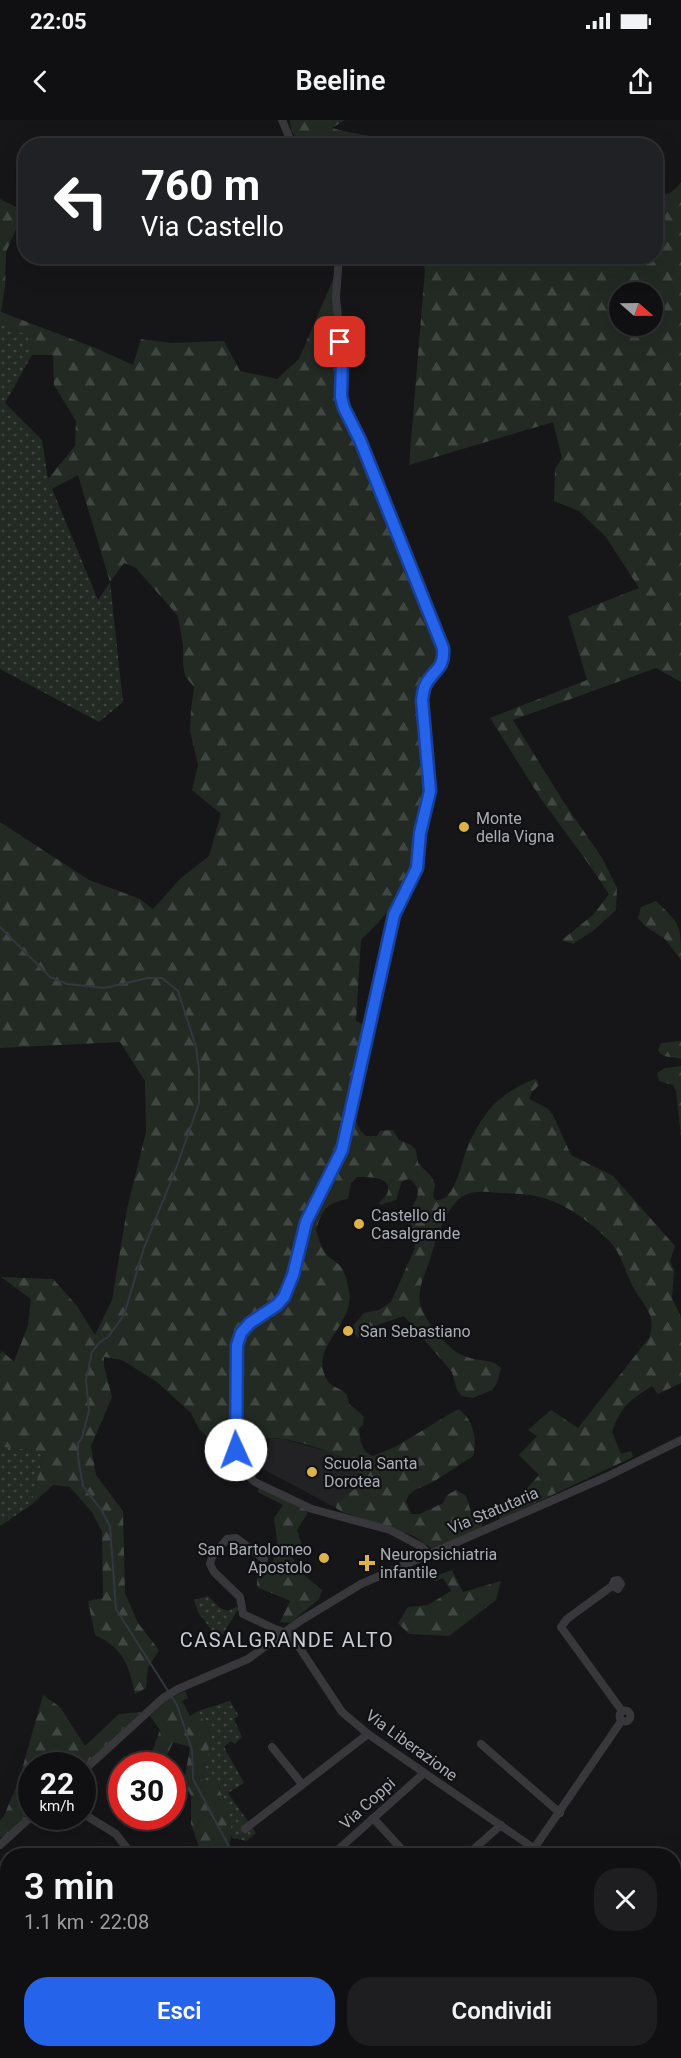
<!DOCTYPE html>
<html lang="it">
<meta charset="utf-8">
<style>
:root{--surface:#101012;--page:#1e1e20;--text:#f1f3f6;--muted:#9c9d9f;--line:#303032;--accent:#2563eb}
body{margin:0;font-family:Roboto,sans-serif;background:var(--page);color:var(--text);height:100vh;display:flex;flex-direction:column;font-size:22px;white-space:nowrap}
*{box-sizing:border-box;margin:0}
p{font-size:20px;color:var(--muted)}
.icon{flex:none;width:33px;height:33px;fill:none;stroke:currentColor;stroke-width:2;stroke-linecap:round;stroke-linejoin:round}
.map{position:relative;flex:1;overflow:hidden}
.panel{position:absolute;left:0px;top:1728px;width:681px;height:210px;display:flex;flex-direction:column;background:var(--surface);border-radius:24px 24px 0 0;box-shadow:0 6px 24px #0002,0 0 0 2px var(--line)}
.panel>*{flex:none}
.banner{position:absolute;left:18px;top:18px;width:645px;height:126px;border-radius:24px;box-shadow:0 6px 24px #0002,0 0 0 2px var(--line);background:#202124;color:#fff;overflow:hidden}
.needle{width:39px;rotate:110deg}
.controls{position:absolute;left:609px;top:162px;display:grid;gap:12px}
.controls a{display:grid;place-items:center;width:54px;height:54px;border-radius:50%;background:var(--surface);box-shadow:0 6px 24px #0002,0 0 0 2px var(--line);font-size:30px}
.speed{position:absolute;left:18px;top:1632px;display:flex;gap:12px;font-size:30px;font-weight:700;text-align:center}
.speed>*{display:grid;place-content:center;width:78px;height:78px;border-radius:50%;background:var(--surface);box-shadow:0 6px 24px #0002,0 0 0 2px var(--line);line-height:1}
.speed small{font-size:15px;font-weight:400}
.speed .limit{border:9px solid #d22;background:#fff;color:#111}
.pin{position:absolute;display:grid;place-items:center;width:51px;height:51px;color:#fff;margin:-26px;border-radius:12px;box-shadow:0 3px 9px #0006}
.me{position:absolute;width:66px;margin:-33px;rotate:358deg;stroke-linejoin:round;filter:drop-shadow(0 0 4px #0008)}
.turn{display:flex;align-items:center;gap:21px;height:126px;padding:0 24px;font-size:27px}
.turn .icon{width:78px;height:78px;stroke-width:2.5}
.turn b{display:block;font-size:42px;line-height:51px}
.round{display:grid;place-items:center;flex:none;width:63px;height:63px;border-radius:24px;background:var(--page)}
.headline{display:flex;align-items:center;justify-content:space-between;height:102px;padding:0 24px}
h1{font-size:36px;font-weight:600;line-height:45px}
.primary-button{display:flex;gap:12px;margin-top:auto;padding:12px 24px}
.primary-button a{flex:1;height:69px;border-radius:24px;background:var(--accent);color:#fff;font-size:24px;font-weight:600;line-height:69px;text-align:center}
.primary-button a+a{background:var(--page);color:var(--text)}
.status{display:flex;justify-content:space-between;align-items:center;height:42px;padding:0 30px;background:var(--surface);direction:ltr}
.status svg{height:16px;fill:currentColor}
header{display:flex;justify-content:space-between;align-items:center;height:78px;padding:0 24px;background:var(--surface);font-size:27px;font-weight:600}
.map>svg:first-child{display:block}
.built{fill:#222225}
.grass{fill:url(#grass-dots)}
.forest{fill:url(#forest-firs);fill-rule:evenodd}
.cemetery{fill:url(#cemetery-stones)}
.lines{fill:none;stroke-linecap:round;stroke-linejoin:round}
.stream{stroke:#31383f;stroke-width:2}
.street{stroke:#38383c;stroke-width:8}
.route-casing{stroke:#184099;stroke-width:15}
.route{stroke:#2563eb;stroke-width:10}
.poi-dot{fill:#dcb34a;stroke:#111113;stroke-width:2}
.labels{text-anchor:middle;stroke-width:4.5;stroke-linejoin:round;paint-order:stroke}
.poi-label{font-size:16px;fill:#aaadb6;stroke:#111113;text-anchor:start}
.street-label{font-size:16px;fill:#aaadb6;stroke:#111113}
.quarter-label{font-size:20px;letter-spacing:1.5px;fill:#caccd3;stroke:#111113}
</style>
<div class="status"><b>22:05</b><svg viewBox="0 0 49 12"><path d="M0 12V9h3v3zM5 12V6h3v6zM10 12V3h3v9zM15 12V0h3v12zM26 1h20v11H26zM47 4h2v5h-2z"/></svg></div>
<header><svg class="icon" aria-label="back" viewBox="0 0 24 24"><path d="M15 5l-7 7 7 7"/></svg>Beeline<svg class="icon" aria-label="share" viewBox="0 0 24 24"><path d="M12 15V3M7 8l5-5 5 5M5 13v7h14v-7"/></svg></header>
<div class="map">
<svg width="681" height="1938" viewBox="0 0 681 1938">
<defs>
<pattern id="grass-dots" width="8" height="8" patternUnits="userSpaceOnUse" patternTransform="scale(1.5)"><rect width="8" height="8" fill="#232a24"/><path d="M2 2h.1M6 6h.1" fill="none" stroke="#404642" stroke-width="1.8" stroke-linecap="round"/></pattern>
<pattern id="forest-firs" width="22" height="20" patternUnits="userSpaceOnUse" patternTransform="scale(1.5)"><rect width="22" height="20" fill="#232a24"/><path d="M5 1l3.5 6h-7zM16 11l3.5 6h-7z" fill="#404642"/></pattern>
<pattern id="cemetery-stones" width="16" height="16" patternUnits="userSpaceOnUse" patternTransform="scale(1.5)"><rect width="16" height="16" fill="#232a24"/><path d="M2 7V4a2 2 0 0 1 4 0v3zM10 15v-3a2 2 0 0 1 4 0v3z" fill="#404642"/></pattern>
</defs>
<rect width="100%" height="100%" fill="#161618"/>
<g class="built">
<polygon points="270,1318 283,1319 333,1333 354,1347 359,1354 360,1362 357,1367 337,1383 336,1388 263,1349"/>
<polygon points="491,1930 538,1931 543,1938 478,1938"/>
</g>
<g class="grass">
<polygon points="0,204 28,215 32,235 5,283 42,320 48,359 98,480 110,462 123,582 99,602 0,549"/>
<polygon points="0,1327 24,1329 43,1335 31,1385 0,1406"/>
<polygon points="208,1476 220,1488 228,1491 236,1487 239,1488 219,1520 198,1492 194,1480"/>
<polygon points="230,1581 239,1596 234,1599 242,1617 235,1624 231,1621 224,1627 244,1663 228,1673 256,1713 246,1721 232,1718 226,1687 219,1666 201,1661 207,1639 211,1614 198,1591"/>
<polygon points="681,1763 681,1824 674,1819 674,1787"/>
<polygon points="305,1931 342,1931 344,1938 319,1938 315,1934 311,1938"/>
</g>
<g class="forest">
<path d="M 290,0 L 345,0 L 332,8 C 353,15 376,14 395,25 L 300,25 L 291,10 Z"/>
<path d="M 681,62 L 681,562 L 656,548 L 513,600 L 561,678 L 602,738 L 617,768 L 616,790 L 594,810 L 573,824 L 562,820 L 594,794 L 609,774 L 588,743 L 541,679 L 490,598 L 587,560 L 568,496 L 639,468 L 606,417 L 579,391 L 554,381 L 555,349 L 562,338 L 553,302 L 409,345 L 425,150 L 421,137 L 656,136 L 656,75 C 667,76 675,71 681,62 ZM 620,172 L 652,172 L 652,206 L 620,206 Z"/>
<path d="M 0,79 L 24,91 L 6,132 L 5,167 L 1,192 L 98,229 L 133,245 L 141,219 L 171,223 L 224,221 L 240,251 L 277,259 L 299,239 L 335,155 L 340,279 L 436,517 L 438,534 L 420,568 L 418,595 L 426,673 L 417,747 L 402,774 L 378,803 L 361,820 L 356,901 L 371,908 L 364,966 L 357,991 L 356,1001 L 360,1010 L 366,1016 L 377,1016 L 380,1011 L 393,1010 L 399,1020 L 411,1025 L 416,1030 L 418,1043 L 431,1056 L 435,1064 L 433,1077 L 435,1080 C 456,1083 461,1041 468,1026 C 473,1014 481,1000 489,990 C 502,975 517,966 535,959 L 538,961 L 538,966 L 531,973 L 529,979 L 547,988 L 553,995 L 571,1035 L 613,1056 L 675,1126 L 670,1141 L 674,1150 L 672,1178 L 681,1197 L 681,1263 L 658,1274 L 652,1266 C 630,1280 621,1286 612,1312 L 621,1334 L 631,1331 L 633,1337 L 499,1400 L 502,1381 L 519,1377 L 539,1355 L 519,1335 L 537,1316 L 528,1310 L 551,1290 L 578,1308 L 649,1218 C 658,1193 642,1185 632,1165 C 625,1151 622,1136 612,1124 C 594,1104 565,1083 540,1077 C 526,1073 512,1074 499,1073 C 487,1072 474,1070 463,1076 C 447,1085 436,1119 431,1136 C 425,1157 412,1175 425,1196 C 434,1211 450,1232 467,1237 C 479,1242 491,1238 501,1248 L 497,1263 L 492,1270 L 473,1278 L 462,1276 L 457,1270 L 452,1252 L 404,1196 L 366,1209 L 358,1217 L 355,1215 L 353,1206 L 364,1193 L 379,1190 L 391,1182 L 415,1128 L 409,1094 C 414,1082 426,1070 409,1059 L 402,1061 L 396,1080 L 380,1085 L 379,1083 C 382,1079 387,1076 388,1071 C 392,1056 366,1057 357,1057 L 351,1063 L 348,1079 C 326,1083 323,1089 316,1109 C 318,1117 321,1127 326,1134 C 330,1139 336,1141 340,1146 C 345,1151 348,1164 349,1171 C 355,1206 308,1226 327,1260 C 330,1266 340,1268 345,1273 C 349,1276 347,1281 350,1285 C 355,1289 360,1292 364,1297 L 363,1305 L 359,1308 C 360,1319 361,1332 373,1336 L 395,1327 L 458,1289 C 473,1298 478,1320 473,1336 L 433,1362 L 415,1370 L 409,1375 L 406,1381 L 411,1394 L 420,1394 L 443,1383 L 447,1375 L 456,1370 L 466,1376 L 471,1392 L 475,1399 L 482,1403 L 481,1409 L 432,1429 L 414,1416 L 342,1392 L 336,1388 L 337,1383 L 357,1367 L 360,1362 C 359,1354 355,1347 349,1342 C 336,1332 288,1317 272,1318 C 261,1319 255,1323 248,1330 L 242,1329 L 227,1316 L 232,1341 L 216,1340 L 219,1328 L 199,1309 L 191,1293 L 157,1262 L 122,1240 L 104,1237 L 104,1246 L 112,1277 L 91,1326 L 96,1355 L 123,1391 L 125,1473 L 138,1503 L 159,1530 L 148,1548 L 146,1568 L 135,1574 C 129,1545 123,1528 95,1515 L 88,1481 L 103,1478 L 102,1411 L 91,1391 L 70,1367 L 53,1365 L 31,1385 L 43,1335 L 24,1329 L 0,1327 L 0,1234 L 2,1231 L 14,1242 L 28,1205 L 31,1179 L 1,1157 L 53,1159 L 77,1186 L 95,1215 L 112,1180 L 127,1089 L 146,1012 L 145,961 L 120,922 L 0,928 L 0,702 L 89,760 L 140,779 L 153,789 L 181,758 L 209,736 L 221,694 L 192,670 L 198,645 L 190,611 L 191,590 L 194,567 L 185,556 L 183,543 L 183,525 L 178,496 L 136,448 L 124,443 L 110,462 L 78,355 L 52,369 L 48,359 L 75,326 L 76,301 L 54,265 L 53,235 L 32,235 L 27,215 L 0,204 Z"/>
<path d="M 656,781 C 681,805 681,805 681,840 L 665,819 L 645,806 L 638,798 L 641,787 Z"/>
<path d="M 681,921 L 681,939 C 673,936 662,939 658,930 L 661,923 Z"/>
<polygon points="681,946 681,1017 676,971 673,965 659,961 657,953 665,948"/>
<polygon points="259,1365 310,1389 297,1410 302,1426 292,1437 304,1455 322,1470 319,1479 290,1503 280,1502 290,1481 257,1467 257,1455 272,1450 277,1421 274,1398 283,1385 258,1372"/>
<polygon points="452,1450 463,1472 501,1461 496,1480 449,1516 409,1514 398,1503 408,1487 428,1485 451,1471 443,1458 434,1461 432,1457"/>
<path d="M 185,1571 L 188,1578 L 182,1581 L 190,1596 L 198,1591 L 211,1614 L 207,1639 L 201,1660 L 218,1665 C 224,1682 237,1708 229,1724 L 238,1735 L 204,1735 L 201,1733 L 191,1704 L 191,1676 L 184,1662 L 190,1627 L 173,1622 L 165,1640 L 152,1632 L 160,1610 L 150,1596 L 167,1580 Z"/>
<polygon points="43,1575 60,1587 85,1626 119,1594 141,1592 83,1646 32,1646 31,1692 5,1717 0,1717 0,1700 4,1696 19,1660"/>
<polygon points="342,1931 383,1931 387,1938 344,1938"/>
</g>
<g class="cemetery">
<polygon points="674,1843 681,1855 681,1918 674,1923"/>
<polygon points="590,1931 661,1931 649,1938 611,1938"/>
</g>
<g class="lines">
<g class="stream">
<polyline points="0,807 50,857 67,864 104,868 148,858 162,858 178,871 196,927 199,950 199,983 177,1046 144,1128 124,1195 108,1217 99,1223 92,1232 86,1260 89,1290 82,1318 78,1323 78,1338 83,1366 102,1391 110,1406 116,1489 168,1571"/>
<polyline points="171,1576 177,1585 192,1630 193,1659 234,1736"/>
<polyline points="360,1930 365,1938"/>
</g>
<g class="street">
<polyline points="282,0 293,26"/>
<path d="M 339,136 L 336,177 L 342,239 L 341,277 L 343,288 L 360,320 L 439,517 C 452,552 427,549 422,580 L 430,671 L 420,713 L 418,748 L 394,795 L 342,1030 L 306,1102 L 293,1155 L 284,1177 L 277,1185 L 250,1203 L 239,1218 L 236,1234 L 234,1317 L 236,1330 L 240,1344 L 246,1354 L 255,1362 L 312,1389 L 390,1410 L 422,1427 L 428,1434"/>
<polyline points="264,1439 236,1418 227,1419 212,1437 210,1444 214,1452 240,1477 243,1494 275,1509 286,1513 297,1524 342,1592 368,1614 545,1736"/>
<polyline points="612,1466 618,1469 621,1464 618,1460 614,1461 612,1466 567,1499 561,1507 622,1591"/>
<circle cx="625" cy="1596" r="5.5"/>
<polyline points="481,1624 560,1693"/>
<polyline points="272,1627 302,1664"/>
<polyline points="82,1652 163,1578 178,1569 248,1539 300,1501 361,1464 606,1357 681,1320"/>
<polyline points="82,1693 116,1714 133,1736"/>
<polyline points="373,1698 408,1736"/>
<polyline points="245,1709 368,1614"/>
<polyline points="0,1725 32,1696"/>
<polyline points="535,1727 622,1600"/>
<polyline points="331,1736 424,1653"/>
<polyline points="466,1736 501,1705"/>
<polyline points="674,1825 681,1831"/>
<polyline points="254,1930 260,1938"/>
<polyline points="427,1938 433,1930"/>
</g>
</g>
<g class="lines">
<defs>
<path id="route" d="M 236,1330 L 237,1225 L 241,1213 L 250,1203 L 277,1185 L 284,1177 L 293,1155 L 306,1102 L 342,1030 L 394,795 L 417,748 L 420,713 L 430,671 L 422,580 C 423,576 423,570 425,566 C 433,549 445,550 443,528 L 360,320 L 344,288 L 341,277 L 342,239 L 340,222"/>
</defs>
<use href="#route" class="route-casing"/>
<use href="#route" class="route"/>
</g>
<g class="poi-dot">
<circle cx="464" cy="707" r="6"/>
<circle cx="359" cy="1104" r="6"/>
<circle cx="348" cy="1211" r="6"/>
<circle cx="312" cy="1352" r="6"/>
<circle cx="324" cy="1438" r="6"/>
<path d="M364 1434h6v6h6v6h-6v6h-6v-6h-6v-6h6z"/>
</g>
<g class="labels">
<g class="poi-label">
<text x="476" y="704">Monte<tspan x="476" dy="18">della Vigna</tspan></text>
<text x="371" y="1101">Castello di<tspan x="371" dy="18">Casalgrande</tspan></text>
<text x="360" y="1217">San Sebastiano</text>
<text x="324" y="1349">Scuola Santa<tspan x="324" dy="18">Dorotea</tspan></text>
<text x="312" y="1435" text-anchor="end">San Bartolomeo<tspan x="312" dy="18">Apostolo</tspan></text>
<text x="380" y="1440">Neuropsichiatria<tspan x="380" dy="18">infantile</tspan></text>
</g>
<g class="street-label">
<text transform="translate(493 1390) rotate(-23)" y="6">Via Statutaria</text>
<text transform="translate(412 1625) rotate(36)" y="6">Via Liberazione</text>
<text transform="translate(367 1683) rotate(-42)" y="6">Via Coppi</text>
</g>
<g class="quarter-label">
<text x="287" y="1527">CASALGRANDE ALTO</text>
</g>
</g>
</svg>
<div class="controls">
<a><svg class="needle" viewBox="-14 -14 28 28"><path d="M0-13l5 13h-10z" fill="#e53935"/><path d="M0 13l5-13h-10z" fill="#9c9d9f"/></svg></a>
</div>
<div class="speed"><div>22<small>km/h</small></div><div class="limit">30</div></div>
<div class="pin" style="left:340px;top:222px;background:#d93025"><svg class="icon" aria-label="arrive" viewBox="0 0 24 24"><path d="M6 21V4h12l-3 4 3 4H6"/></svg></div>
<svg class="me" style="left:236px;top:1330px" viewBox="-20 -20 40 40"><circle r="19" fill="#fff"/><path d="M0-13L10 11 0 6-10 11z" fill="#2563eb"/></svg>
<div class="banner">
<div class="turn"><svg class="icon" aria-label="left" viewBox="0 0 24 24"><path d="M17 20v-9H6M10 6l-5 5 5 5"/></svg><div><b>760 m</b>Via Castello</div></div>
</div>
<section class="panel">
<div class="headline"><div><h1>3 min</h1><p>1.1 km · 22:08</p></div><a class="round"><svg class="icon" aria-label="close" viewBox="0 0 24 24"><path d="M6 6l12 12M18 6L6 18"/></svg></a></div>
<div class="primary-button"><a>Esci</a><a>Condividi</a></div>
</section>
</div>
